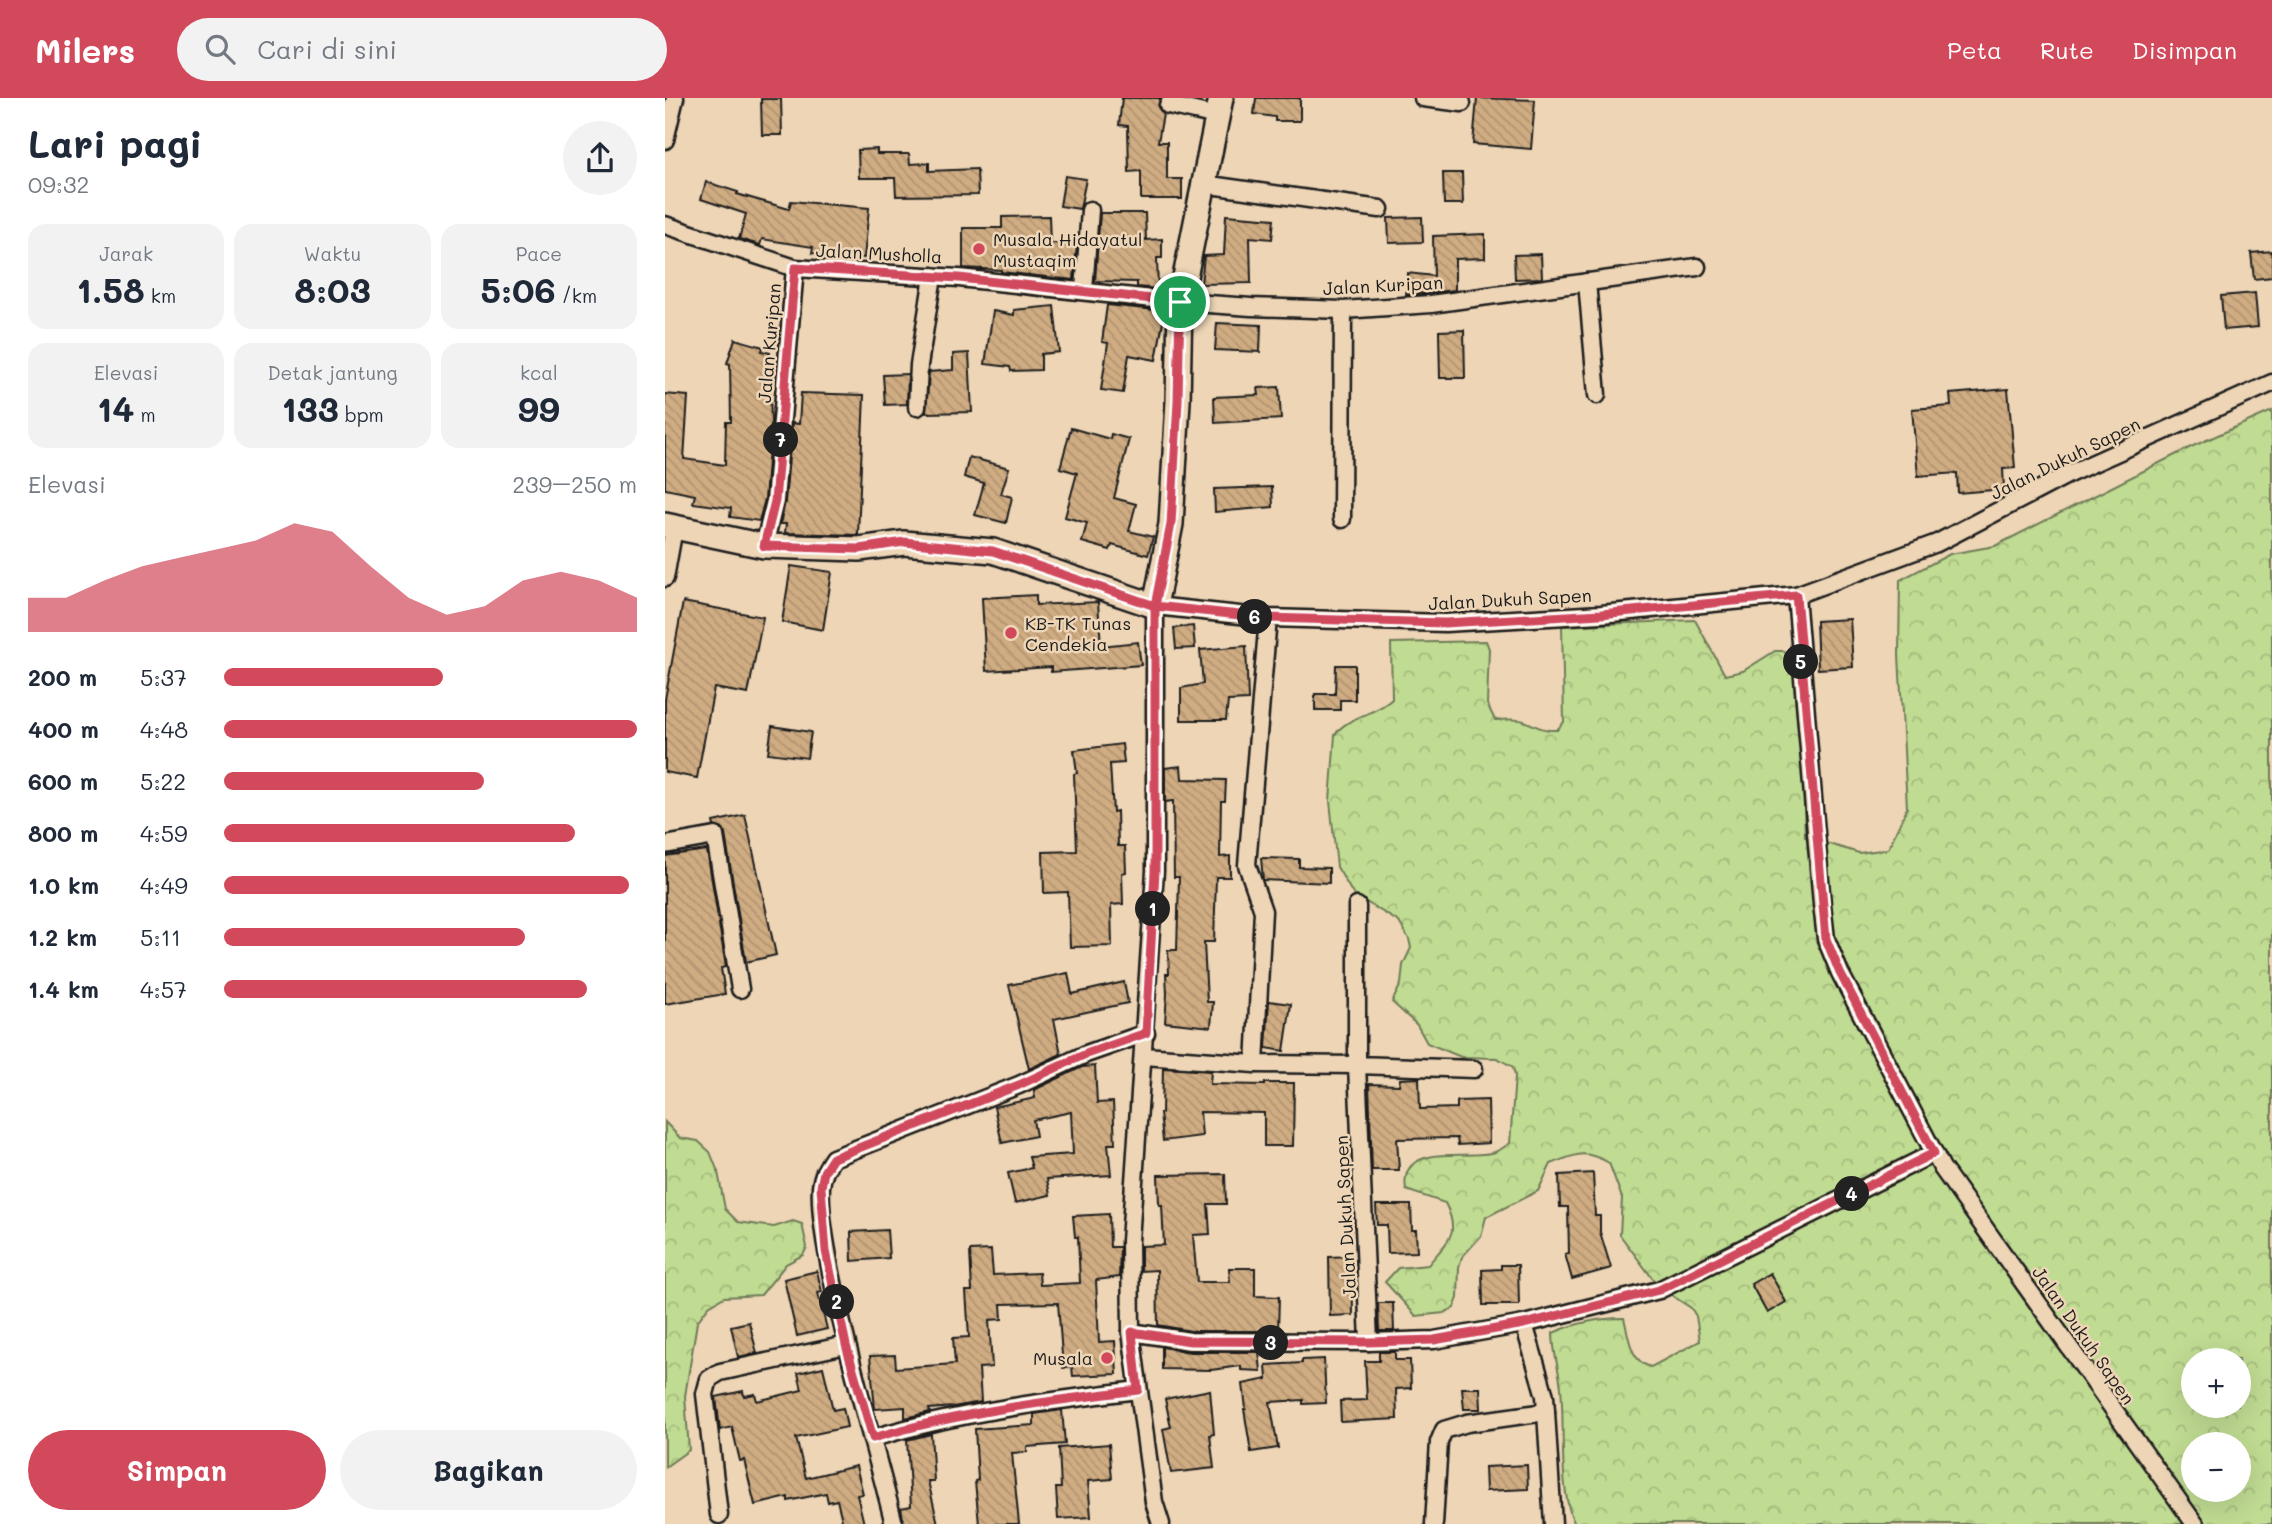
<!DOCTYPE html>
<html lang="id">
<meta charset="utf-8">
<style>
:root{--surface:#fff;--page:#f2f2f3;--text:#1f2937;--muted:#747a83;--accent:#d1495b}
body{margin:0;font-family:Mali,sans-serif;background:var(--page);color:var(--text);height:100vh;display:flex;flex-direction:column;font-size:26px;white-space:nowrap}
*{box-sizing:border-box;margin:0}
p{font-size:23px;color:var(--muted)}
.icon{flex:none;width:38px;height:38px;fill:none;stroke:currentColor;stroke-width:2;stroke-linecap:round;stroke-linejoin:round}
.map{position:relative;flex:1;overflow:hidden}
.side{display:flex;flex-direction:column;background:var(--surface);width:665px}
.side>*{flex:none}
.buttons{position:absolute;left:1516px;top:1250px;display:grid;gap:14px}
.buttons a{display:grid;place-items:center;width:70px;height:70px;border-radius:50%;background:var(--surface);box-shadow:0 7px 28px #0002;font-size:35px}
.pin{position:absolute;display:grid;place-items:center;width:60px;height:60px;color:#fff;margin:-30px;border:4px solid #fff;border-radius:50%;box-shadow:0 2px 7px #0007}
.km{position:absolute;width:35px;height:35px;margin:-18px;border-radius:50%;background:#222;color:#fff;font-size:19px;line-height:35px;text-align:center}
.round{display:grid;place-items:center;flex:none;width:74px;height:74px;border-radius:37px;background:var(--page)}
.headline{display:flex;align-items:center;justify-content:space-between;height:119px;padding:0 28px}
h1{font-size:38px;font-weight:700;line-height:52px}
.metrics{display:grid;grid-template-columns:repeat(3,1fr);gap:10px;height:119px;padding:7px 28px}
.metrics div{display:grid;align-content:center;border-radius:18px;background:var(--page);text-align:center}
.metrics b{font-size:35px;font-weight:700}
.metrics small{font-size:19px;font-weight:400}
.metrics p{font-size:19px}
.chart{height:196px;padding:14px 28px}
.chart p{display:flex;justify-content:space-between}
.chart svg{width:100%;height:126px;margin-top:7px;fill:var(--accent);opacity:.7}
.action{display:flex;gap:14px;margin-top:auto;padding:14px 28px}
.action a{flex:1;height:80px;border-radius:42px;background:var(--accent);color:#fff;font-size:28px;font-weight:700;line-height:80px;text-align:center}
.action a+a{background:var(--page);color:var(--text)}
ul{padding:0 28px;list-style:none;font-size:23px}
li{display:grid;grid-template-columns:112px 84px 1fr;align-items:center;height:52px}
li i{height:18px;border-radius:9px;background:var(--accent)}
header{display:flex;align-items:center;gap:42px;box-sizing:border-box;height:98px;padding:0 35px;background:var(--accent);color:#fff}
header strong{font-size:33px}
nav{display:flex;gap:38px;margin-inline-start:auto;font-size:24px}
.search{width:490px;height:63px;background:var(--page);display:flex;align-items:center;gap:18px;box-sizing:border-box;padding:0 24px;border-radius:38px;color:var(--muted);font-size:26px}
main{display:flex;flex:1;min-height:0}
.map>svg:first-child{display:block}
.forest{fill:url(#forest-crowns);stroke:#6e7c57;stroke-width:2;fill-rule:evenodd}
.building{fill:url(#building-back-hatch);stroke:#1c1c1c;stroke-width:2}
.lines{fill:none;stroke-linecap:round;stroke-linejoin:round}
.street-casing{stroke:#1c1c1c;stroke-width:21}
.secondary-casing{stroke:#1c1c1c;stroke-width:28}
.street{stroke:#edd5b6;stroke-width:16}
.secondary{stroke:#edd5b6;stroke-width:23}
.route-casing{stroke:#fff;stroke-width:14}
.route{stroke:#d1495b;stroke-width:9}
.poi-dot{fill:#d1495b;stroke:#edd5b6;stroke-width:2.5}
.labels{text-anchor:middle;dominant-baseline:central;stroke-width:5;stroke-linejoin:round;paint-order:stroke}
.poi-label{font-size:18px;fill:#1c1c1c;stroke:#edd5b6;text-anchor:start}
.street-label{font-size:18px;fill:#1c1c1c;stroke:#edd5b6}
</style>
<header>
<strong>Milers</strong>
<div class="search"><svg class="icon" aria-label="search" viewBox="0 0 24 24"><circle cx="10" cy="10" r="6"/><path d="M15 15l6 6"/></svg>Cari di sini</div>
<nav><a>Peta</a><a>Rute</a><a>Disimpan</a></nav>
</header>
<main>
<section class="side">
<div class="headline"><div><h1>Lari pagi</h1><p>09:32</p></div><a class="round"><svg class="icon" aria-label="share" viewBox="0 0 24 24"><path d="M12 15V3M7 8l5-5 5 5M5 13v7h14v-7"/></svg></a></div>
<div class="metrics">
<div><p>Jarak</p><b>1.58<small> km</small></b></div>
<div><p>Waktu</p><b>8:03</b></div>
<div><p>Pace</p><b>5:06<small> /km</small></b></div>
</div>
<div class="metrics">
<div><p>Elevasi</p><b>14<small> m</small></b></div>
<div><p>Detak jantung</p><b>133<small> bpm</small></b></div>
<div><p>kcal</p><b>99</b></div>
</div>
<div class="chart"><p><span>Elevasi</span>239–250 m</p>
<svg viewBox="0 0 160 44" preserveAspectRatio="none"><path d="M0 44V32L10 32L20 26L30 21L40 18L50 15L60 12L70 6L80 9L90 21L100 32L110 38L120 35L130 26L140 23L150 26L160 32V44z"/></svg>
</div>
<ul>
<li><b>200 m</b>5:37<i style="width:53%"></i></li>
<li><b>400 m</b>4:48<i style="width:100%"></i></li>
<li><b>600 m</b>5:22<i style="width:63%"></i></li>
<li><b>800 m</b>4:59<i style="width:85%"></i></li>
<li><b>1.0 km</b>4:49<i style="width:98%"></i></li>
<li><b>1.2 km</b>5:11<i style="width:73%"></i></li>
<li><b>1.4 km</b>4:57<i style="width:88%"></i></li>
</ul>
<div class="action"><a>Simpan</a><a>Bagikan</a></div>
</section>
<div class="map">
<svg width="1607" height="1426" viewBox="0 0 1607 1426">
<defs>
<pattern id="forest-crowns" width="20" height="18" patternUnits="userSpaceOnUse" patternTransform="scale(1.75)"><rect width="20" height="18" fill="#c0db92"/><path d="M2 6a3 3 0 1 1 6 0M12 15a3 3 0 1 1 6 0" fill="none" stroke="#a4bb7d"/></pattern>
<pattern id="building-back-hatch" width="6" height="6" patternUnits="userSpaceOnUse" patternTransform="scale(1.75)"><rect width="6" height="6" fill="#cfac82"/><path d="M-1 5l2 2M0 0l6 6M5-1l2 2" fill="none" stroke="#b19370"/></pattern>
</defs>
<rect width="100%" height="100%" fill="#edd5b6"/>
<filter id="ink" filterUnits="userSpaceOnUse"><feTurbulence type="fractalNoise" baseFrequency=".0143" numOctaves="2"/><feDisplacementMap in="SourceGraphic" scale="14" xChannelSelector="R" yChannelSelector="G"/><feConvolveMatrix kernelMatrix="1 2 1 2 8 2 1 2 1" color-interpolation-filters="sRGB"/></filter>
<g filter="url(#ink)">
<g class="forest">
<path d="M1607 313V1426H910C893 1395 900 1326 896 1290 894 1271 888 1254 888 1235 911 1225 934 1220 959 1220 964 1239 965 1264 986 1269L1035 1243 1031 1218 1026 1210 994 1189 955 1137 957 1100 944 1065C919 1051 912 1056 886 1066L873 1093 821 1119 816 1138 797 1159 794 1169 793 1200 789 1210 779 1215 751 1218 720 1184 733 1170 763 1167C783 1142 796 1137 780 1105L741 1092C733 1042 804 1063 830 1054 835 1052 841 1048 845 1045L850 978 848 969 832 960 796 959 762 945 752 927 727 904 736 886 738 867 746 850 744 841 734 824 688 796 672 769 665 703 670 637C682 618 711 617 727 601L726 545 821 543 824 551 822 606 830 622C839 622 851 620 859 623 872 628 878 633 892 632L899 624 897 528 1030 522 1060 577 1078 573 1110 553H1119L1129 569 1138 678 1140 739 1194 755 1223 751 1242 710 1234 557 1235 482 1285 456 1330 448 1526 349ZM1528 1262H1573V1307H1528ZM1528 1346H1573V1391H1528Z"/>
<polygon points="0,1024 15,1040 33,1043 45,1054 53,1074 60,1111 73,1124 109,1129 128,1123 137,1126 142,1149 138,1157 121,1166 96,1197 59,1199 44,1208 32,1224 20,1298 24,1352 0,1369"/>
</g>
<g class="building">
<polygon points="457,0 495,0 493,9 498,16 493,44 502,44 502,81 517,81 517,101 476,101 476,73 464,74 463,28 454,27"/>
<polygon points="591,0 635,0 635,23 610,23 610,19 589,16"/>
<polygon points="812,0 870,2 866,51 808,46"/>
<polygon points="96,1 116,1 117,37 97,37"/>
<polygon points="212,51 212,56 244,56 245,66 264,65 264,73 312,71 313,97 231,98 230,80 194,80 193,52"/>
<polygon points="778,75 797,75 798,106 779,106"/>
<polygon points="400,78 421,81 415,111 395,108"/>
<polygon points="41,84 73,94 72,96 124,111 126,103 204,110 199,160 147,155 148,149 97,141 95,147 74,141 81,116 36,101"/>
<polygon points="435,115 480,115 481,142 497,141 497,160 492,160 493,191 472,189 472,184 430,183"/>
<polygon points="561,117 609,121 607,141 585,139 586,185 536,186 539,158 559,157"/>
<polygon points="384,118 385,145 412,146 409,182 336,174 336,172 298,170 298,130 337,130 337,119"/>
<polygon points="757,119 758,144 724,145 723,120"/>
<polygon points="820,136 820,160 790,161 790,192 741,197 743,175 769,178 768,138"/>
<polygon points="1607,153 1607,179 1589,181 1586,155"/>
<polygon points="876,156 877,180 850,181 849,157"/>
<polygon points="1590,195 1593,229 1559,232 1556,198"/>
<polygon points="442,207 500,213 491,262 464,257 458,295 436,292 443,245 437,244"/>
<polygon points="389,208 394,254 376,256 376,272 346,273 345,269 320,266 328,213 349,217 349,212"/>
<polygon points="552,225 596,227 595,254 550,252"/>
<polygon points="799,232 800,280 775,280 774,233"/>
<polygon points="70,241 98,249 97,253 105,255 100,269 100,294 105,294 106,325 100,401 94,423 65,419 66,410 28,405 30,397 0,391 0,296 23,298 19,361 60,367 61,324 66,324 65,266 62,265"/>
<polygon points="304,255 307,314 261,315 264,274 288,272 288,256"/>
<polygon points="243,276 242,306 220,307 218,277"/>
<polygon points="614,289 616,321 550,325 549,299 594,297 593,290"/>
<polygon points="1343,291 1350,370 1338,371 1339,391 1293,395 1292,375 1253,378 1247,311 1286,308 1285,296"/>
<polygon points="136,295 199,297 193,437 120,435 121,426 115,426 120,404 127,325 134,326"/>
<polygon points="406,330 445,341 446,336 464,341 449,400 471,406 464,433 488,439 483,457 447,447 445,452 417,444 422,425 400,419 412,375 395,370"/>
<polygon points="304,359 344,370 336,396 347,399 341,425 310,417 319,385 299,379"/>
<polygon points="607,389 608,409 550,414 549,391"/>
<polygon points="126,468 167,474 158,532 117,524"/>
<polygon points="371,497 371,507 433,504 436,548 473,544 476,567 386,574 386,569 321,573 317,500"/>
<polygon points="18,504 98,519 83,596 49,590 32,680 0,674 0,601"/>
<polygon points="1185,521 1188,569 1153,571 1151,523"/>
<polygon points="528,528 530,550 511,551 509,530"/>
<polygon points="581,548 583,602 563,603 561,622 516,622 516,590 538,586 535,552"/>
<polygon points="671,567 690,567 690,602 675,602 675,612 650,612 650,596 670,596"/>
<polygon points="107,628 146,634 142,660 103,655"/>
<polygon points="457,646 459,665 445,666 448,714 452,713 453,748 460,748 461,774 457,775 458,806 446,807 447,848 405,849 403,794 379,795 378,754 412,753 409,676 412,675 409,652"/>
<polygon points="516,668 517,681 561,682 560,703 556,703 555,759 565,758 565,779 551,779 549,844 539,844 542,904 548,904 546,929 500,924 502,896 501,876 504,876 503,852 512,852 514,779 509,779 508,703 500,704 500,670"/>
<polygon points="80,717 111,857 81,864 60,736 58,731 49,728 48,724"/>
<polygon points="42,752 61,869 56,870 60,896 0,906 0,758"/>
<polygon points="596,760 634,761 634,769 664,770 664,785 598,782"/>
<polygon points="403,875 407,896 459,884 463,905 389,921 396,956 364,971 344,887"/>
<polygon points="604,903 626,906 619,953 601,950"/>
<polygon points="430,968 432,1005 448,1004 450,1046 443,1046 446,1077 382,1081 385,1097 350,1105 343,1075 367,1070 364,1059 408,1056 406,1014 368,1022 371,1038 337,1045 329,1009 370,1000 369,992 417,969"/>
<polygon points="498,970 546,973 545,986 600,987 600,985 629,985 628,1048 599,1048 599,1015 535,1014 537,1038 498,1043 495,1015 497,1015"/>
<polygon points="754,980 755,1011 792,1010 792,1003 823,1002 824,1045 793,1047 792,1040 732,1041 734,1072 707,1072 704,986 734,987 735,981"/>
<polygon points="928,1075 930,1118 935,1118 935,1134 946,1170 907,1181 900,1156 904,1155 903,1109 895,1109 894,1077"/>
<polygon points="560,1076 561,1106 543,1106 545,1136 528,1137 532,1184 565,1184 564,1170 590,1170 590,1198 614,1199 613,1233 526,1233 493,1227 492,1172 476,1173 476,1148 499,1147 497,1107 494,1107 493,1077"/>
<polygon points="711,1107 746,1107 747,1132 751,1132 752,1154 723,1155 722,1127 712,1127"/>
<polygon points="444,1116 445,1149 455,1149 454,1179 431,1182 432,1202 434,1244 450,1243 452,1276 408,1278 407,1269 398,1270 393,1205 336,1206 337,1221 324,1222 327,1269 314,1270 316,1304 288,1309 264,1311 265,1314 240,1320 240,1309 210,1311 205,1258 230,1257 231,1270 290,1266 288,1240 304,1239 301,1193 307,1193 305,1153 326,1152 328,1177 374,1175 375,1187 415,1185 413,1139 410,1139 408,1118"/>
<polygon points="222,1132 224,1160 187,1163 186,1134"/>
<polygon points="687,1158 688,1217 665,1218 664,1159"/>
<polygon points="836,1167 853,1167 854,1207 818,1207 817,1172 836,1171"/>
<polygon points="152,1173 157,1194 153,1195 162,1231 132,1238 119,1181"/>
<polygon points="1105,1175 1121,1204 1102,1215 1086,1186"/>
<polygon points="713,1205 728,1205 729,1233 714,1233"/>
<polygon points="84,1224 92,1255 73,1259 66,1228"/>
<polygon points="497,1249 525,1254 594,1254 596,1273 576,1272 576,1268 546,1272 497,1271"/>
<polygon points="714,1254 730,1254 730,1262 745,1262 746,1290 731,1291 732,1321 676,1324 675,1303 702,1302 700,1263 714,1263"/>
<polygon points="659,1261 661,1305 638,1306 638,1302 605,1304 613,1350 586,1354 579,1311 581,1311 578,1286 602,1281 601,1267 637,1265 637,1262"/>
<polygon points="158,1269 168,1312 178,1310 182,1329 131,1340 141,1380 191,1368 198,1396 192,1397 199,1426 178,1426 172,1402 163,1404 161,1395 123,1403 123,1399 90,1407 79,1362 75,1363 67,1329 55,1332 51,1299 78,1293 79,1298 90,1296 92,1303 137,1292 133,1275"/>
<polygon points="797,1290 815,1290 816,1311 799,1311"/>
<polygon points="545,1292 549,1336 545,1337 549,1370 506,1375 498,1331 506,1329 500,1301"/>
<polygon points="397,1312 400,1346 362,1349 362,1354 347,1355 354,1426 314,1426 310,1383 313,1382 310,1331 369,1327 369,1316"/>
<polygon points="266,1336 269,1383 263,1383 273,1426 239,1426 236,1410 246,1408 242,1342"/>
<polygon points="444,1346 447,1381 423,1383 426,1419 393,1421 391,1390 396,1390 394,1350"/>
<polygon points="862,1367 863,1391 821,1393 820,1369"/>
</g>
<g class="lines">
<defs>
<g id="street">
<polyline points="758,0 797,5"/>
<polyline points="503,7 552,18"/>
<polyline points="0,42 10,0"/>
<polyline points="538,86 715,111"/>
<polyline points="0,127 130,170 294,180 515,204 586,209 678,212 766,206 1032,169"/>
<polyline points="922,184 932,297"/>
<polyline points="419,192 425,112"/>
<polyline points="252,309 254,267 268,178"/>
<polyline points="677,421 678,212"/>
<polyline points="99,448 110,403 130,170"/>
<polyline points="0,480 9,430"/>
<polyline points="1131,497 1157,806 1161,841 1175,875 1277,1070 1530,1426"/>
<polyline points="0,747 50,738 75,891"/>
<polyline points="692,808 692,967 809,971"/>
<polyline points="479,958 590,966 692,967 704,1244"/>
<polyline points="590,966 598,813 582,767 603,520"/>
<polyline points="859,1226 880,1298 888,1426"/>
<polyline points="466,1234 525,1243 704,1244 769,1242 859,1226 994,1192 1269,1055"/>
<path d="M208 1340C295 1314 384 1303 473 1292"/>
<polyline points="54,1417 40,1296 44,1281 55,1274 181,1247"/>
<path d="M229 1426C210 1347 185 1269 169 1189 163 1161 154 1117 156 1089 157 1077 162 1069 168 1060L354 987 421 956 481 935"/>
<polyline points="496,1426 489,1404 466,1234 465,1143 490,773 490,508 603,520 780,525 936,516 1131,497 1272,445 1406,375 1607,285"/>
<polyline points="769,1426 774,1344 779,1332 802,1325 881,1314"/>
</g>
<polyline id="secondary" points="0,427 99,448 194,451 239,445 328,453 490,508 506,426 513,303 515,204 556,0"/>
</defs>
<use href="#street" class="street-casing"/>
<use href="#secondary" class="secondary-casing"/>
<use href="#street" class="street"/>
<use href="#secondary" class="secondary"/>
</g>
</g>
<g class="lines" filter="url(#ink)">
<defs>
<path id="route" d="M515 204 513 303 506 426 490 508V773L481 935 421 956 354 987 168 1060 159 1074 156 1089 161 1153 181 1247 208 1340C295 1314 384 1303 473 1292L467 1234 525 1243 704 1244 769 1242 859 1226 994 1192 1269 1055 1175 875 1161 841 1131 497 936 516 780 525 603 520 490 508 328 453 239 444 194 451 99 448 110 403 130 170 294 180 515 204"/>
</defs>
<use href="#route" class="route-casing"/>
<use href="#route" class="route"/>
</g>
<g class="poi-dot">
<circle cx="314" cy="151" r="7"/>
<circle cx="346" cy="535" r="7"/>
<circle cx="442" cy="1260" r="7"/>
</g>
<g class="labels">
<g class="poi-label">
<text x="328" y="141">Musala Hidayatul<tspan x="328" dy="21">Mustaqim</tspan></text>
<text x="360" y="525">KB-TK Tunas<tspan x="360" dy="21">Cendekia</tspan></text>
<text x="428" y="1260" text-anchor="end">Musala</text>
</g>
<g class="street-label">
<text transform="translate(214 155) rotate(3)">Jalan Musholla</text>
<text transform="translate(718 187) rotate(-3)">Jalan Kuripan</text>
<text transform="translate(104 245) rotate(-85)">Jalan Kuripan</text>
<text transform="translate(1400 360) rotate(-26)">Jalan Dukuh Sapen</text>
<text transform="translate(845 501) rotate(-3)">Jalan Dukuh Sapen</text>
<text transform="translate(680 1119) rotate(-93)">Jalan Dukuh Sapen</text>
<text transform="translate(1419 1237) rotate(55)">Jalan Dukuh Sapen</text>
</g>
</g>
</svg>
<div class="buttons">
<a>+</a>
<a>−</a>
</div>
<div class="pin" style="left:515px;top:204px;background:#1e9e55"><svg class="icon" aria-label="arrive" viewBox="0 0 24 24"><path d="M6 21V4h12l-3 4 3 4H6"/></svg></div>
<b class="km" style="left:488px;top:811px">1</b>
<b class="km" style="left:172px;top:1204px">2</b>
<b class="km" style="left:606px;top:1245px">3</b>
<b class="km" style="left:1187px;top:1096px">4</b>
<b class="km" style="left:1136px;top:564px">5</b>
<b class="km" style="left:590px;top:519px">6</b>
<b class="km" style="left:116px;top:342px">7</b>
</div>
</main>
